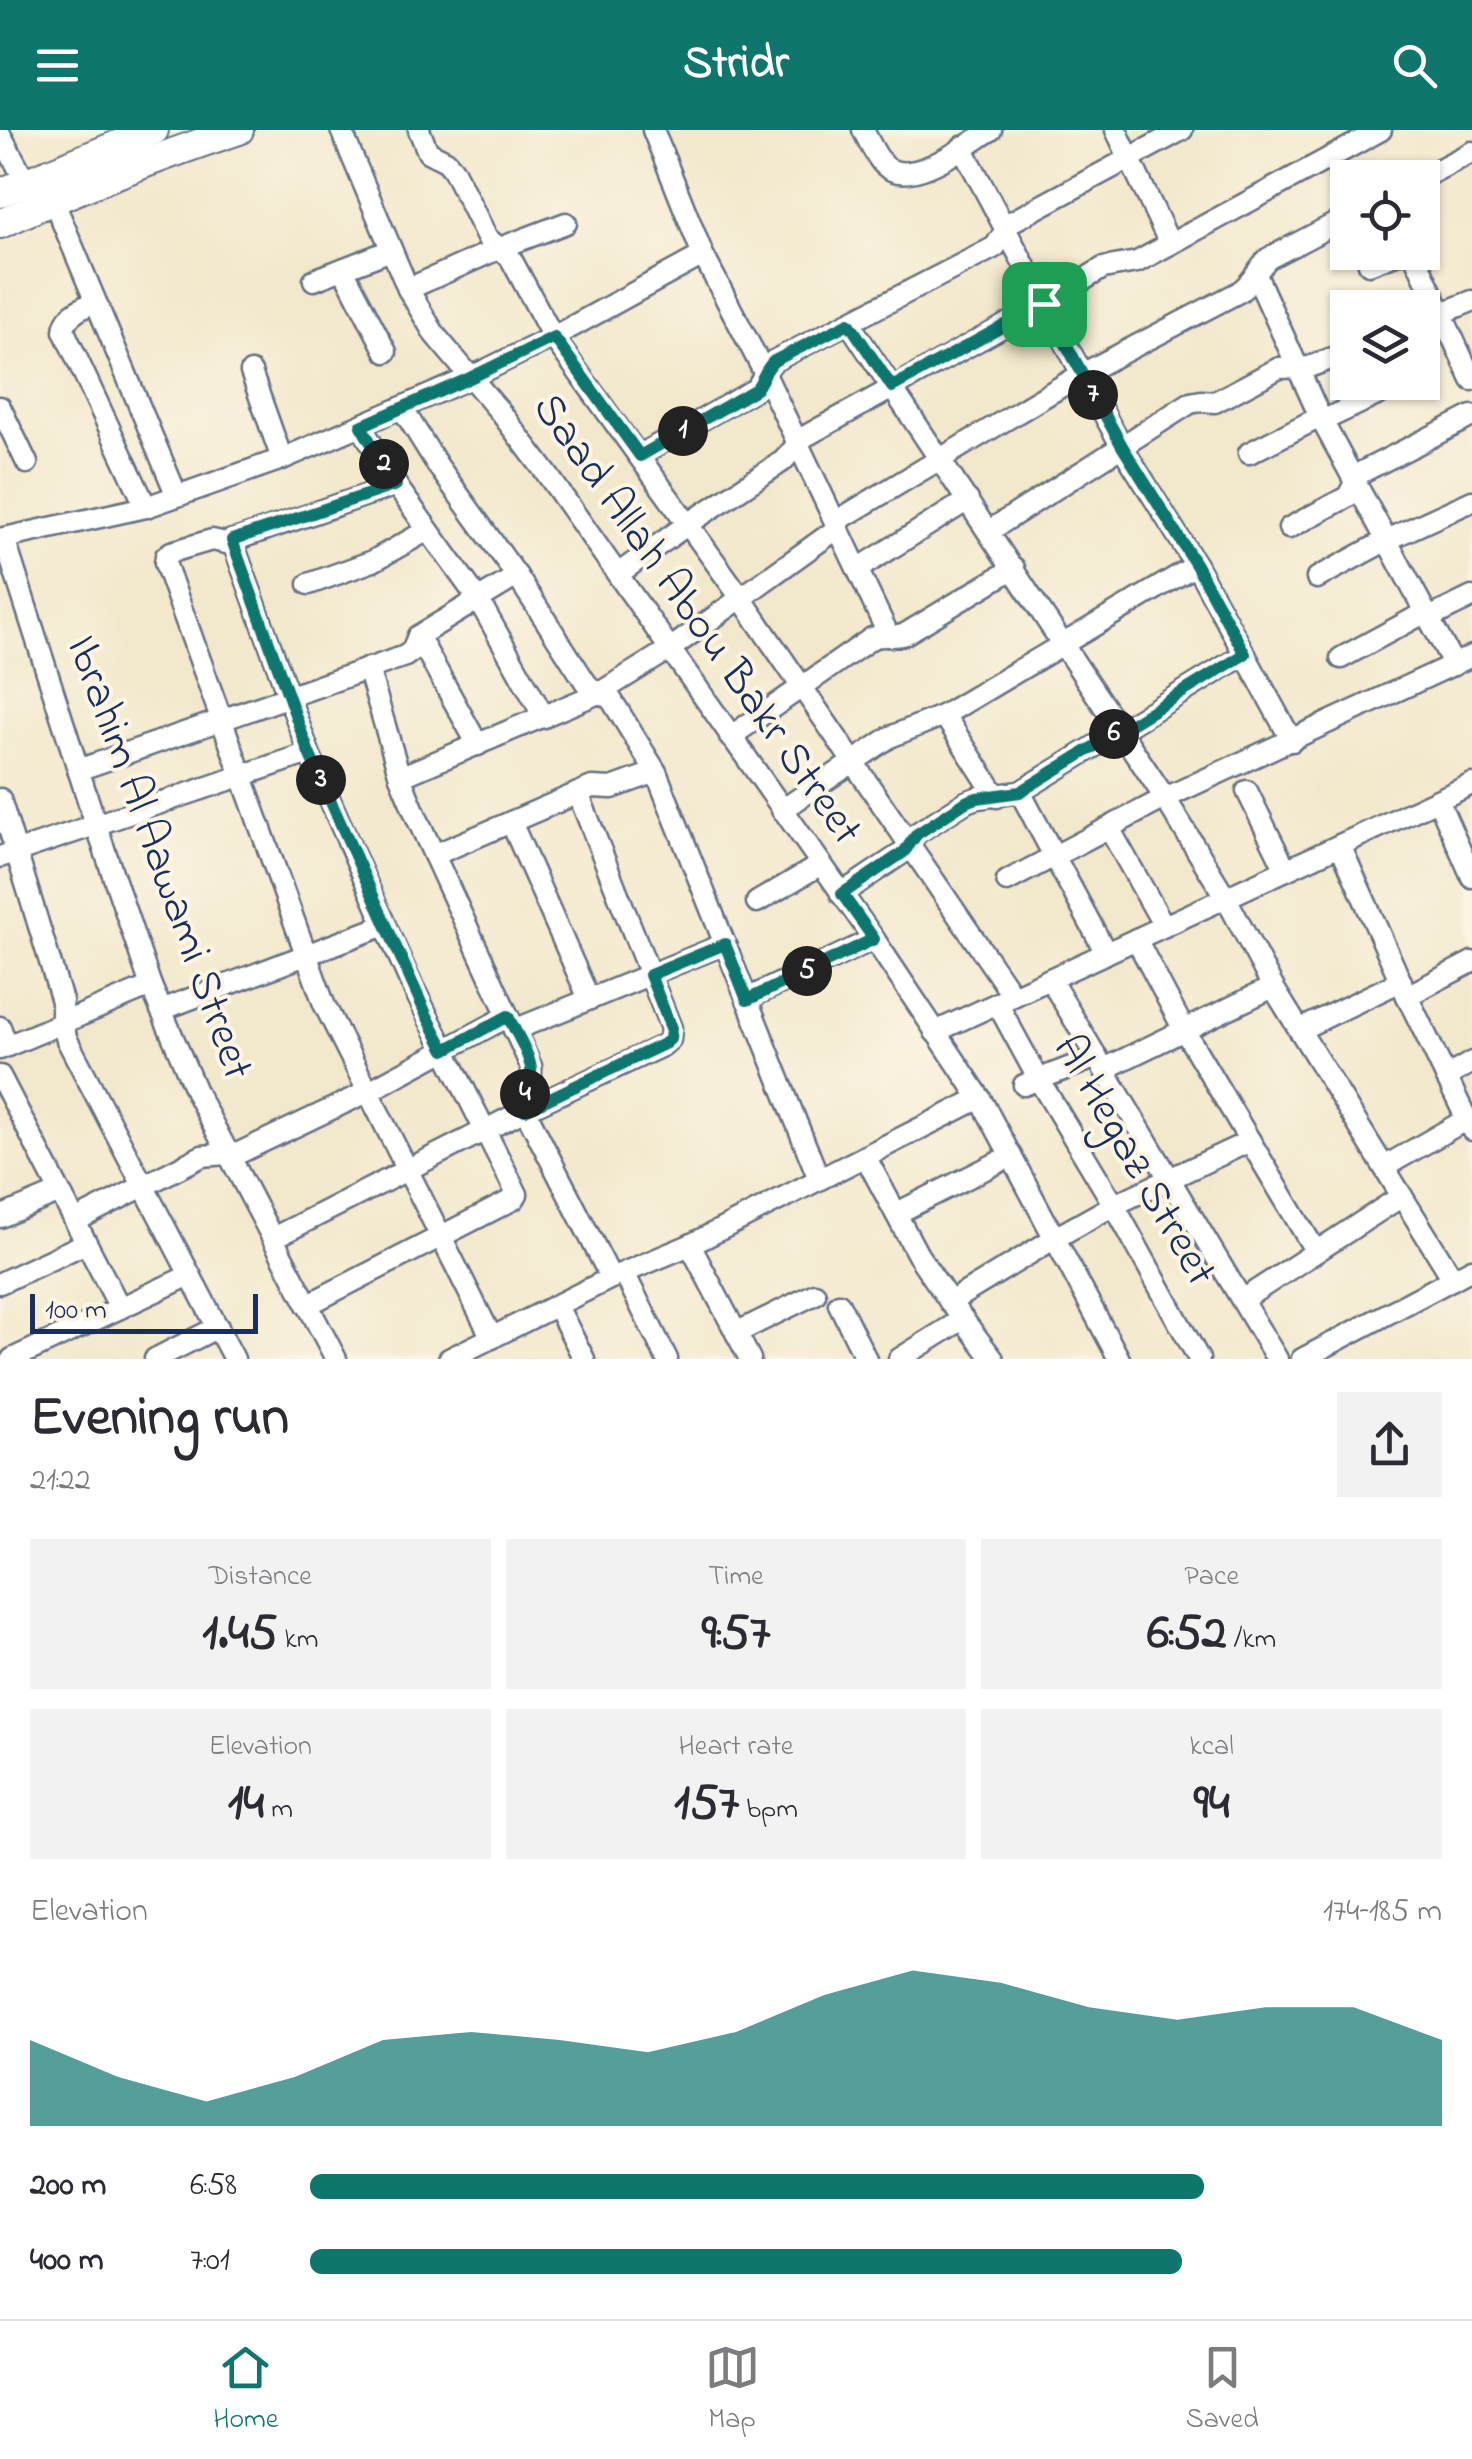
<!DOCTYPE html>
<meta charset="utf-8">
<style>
:root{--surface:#fff;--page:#f2f2f3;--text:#2b2b33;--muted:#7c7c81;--line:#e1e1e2;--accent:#0f766e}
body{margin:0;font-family:"Indie Flower",sans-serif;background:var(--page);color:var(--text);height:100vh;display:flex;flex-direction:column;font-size:38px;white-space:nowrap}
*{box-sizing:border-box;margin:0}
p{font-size:32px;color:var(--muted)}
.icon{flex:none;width:55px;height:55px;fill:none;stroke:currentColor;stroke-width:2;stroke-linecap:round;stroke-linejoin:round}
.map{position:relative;height:1229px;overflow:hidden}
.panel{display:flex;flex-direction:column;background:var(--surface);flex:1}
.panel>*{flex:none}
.controls{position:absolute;left:1330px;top:30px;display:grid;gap:20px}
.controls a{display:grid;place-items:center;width:110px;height:110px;border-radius:0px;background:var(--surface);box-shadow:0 2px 8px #0004;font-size:50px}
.scale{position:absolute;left:30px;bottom:25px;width:228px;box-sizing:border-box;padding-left:10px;border:5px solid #1b2f5e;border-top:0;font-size:28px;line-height:35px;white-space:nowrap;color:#1b2f5e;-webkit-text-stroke:8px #fcf5e5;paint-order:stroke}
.pin{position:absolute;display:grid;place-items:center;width:85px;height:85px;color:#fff;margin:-42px;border-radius:20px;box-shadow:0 5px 15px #0006}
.km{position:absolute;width:50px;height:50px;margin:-25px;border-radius:50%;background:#222;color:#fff;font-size:28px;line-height:50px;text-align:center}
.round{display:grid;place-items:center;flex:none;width:105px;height:105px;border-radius:0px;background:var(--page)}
.head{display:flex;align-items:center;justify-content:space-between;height:170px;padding:0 30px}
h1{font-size:55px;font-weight:700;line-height:75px}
.figures{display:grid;grid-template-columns:repeat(3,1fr);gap:15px;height:170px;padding:10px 30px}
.figures div{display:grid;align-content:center;border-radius:0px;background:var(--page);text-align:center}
.figures b{font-size:50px;font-weight:700}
.figures small{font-size:28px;font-weight:400}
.figures p{font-size:28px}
.chart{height:280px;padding:20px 30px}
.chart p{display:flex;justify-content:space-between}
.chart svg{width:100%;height:180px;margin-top:10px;fill:var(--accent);opacity:.7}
ul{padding:0 30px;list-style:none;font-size:32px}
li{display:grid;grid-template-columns:160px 120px 1fr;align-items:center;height:75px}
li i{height:25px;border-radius:12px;background:var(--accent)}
header{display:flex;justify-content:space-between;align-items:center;height:130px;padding:0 30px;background:var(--accent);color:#fff;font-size:45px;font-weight:700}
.dock{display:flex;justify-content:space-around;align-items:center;height:140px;border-top:2px solid var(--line);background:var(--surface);font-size:28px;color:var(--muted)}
.dock a{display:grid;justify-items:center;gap:5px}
.dock .current{color:var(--accent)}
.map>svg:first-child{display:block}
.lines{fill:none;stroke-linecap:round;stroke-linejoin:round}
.minor-casing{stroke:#667084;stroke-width:25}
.major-casing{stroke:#667084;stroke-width:32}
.minor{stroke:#fff;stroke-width:20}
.major{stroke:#fff;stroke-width:28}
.route-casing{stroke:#fff;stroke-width:20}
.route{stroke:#0f766e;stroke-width:12}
.labels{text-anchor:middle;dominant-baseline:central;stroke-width:8;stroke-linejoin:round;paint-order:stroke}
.street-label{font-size:45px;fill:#1b2f5e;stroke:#fcf5e5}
</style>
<header><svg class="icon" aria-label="menu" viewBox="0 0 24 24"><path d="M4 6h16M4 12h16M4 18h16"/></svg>Stridr<svg class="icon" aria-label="search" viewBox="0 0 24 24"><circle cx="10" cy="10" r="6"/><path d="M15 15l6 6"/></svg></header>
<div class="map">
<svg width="1472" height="1229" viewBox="0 0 1472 1229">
<rect width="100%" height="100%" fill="#fcf5e5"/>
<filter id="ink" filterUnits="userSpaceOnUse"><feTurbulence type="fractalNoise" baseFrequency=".01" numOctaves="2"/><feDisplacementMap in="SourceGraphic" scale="20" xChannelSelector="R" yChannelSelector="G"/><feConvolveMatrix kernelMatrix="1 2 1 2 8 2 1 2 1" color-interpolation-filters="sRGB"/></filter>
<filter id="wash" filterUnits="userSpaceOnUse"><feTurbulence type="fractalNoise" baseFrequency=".0048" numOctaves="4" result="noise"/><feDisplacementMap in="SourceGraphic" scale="40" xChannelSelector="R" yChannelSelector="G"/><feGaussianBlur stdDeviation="2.25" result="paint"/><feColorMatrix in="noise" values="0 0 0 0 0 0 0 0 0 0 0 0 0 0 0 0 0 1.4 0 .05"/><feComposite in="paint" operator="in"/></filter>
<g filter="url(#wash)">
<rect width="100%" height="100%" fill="#f2e8cc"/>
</g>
<g filter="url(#ink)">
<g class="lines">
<defs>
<g id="minor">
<polyline points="341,0 408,159 435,205 501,283 547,344 874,809 980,968 1119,1229"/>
<polyline points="419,0 428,22 446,31 453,39 487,108 510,127 553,207 741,468 1013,866"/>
<polyline points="653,0 703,125 765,244 889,506"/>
<path d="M863 0C869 11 875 26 884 35 910 60 966 15 991 0"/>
<polyline points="1116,0 1170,114"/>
<polyline points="0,4 26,52"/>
<polyline points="962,17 1082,244 1122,317 1196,435 1292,611"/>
<polyline points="1422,48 1472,22"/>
<polyline points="49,60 177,366"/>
<polyline points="1413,122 1472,250"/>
<polyline points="1369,134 1401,122"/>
<polyline points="343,139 386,222"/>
<polyline points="1257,147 1320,287 1454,535"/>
<polyline points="314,150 391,120"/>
<polyline points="408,159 500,118 566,93"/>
<path d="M95 171C82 179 65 184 64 201L146 377"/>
<polyline points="1422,191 1472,171"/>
<polyline points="849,193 1165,668 1226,768 1273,857 1453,1149"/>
<polyline points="251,242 282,329"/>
<polyline points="0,277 27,333"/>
<polyline points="402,278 438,336 517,446 586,553 592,559 611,569 656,642 819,1049"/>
<polyline points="1322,291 1398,255"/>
<polyline points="361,296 396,355 478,469 544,587"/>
<polyline points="1249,323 1320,287"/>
<path d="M640 325 756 259C763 250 765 239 774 231L995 117 1011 92 1182 0"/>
<polyline points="396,355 226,413 212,410 171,422 166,426 165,433 324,874 492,1208"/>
<path d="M835 392 1082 244 1239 162C1256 150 1256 139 1269 128L1348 87"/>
<path d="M1289 398 1347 367C1354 358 1354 349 1362 342L1472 286"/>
<polyline points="989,401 1190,273 1201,271 1215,272 1279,238 1309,237 1348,222"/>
<polyline points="4,408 96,695 151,856 197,964 336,1229"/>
<polyline points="0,409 146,377 282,329 470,248 553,207 703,125"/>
<polyline points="232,410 309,623 409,849 517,1064 514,1069 307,1175"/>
<polyline points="858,439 968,370"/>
<polyline points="618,444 688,394 783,331 804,307 1044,174 1103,138 1137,132 1381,0"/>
<polyline points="1317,448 1387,410 1472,371"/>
<polyline points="309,454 373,431 428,400"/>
<polyline points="1429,488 1472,467"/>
<polyline points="418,506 478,615"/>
<polyline points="1341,528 1426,482"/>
<path d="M368 538 400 647 417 688 531 936C533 952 523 964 525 980L611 1148"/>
<polyline points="944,585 997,667"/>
<path d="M730 607 872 508C883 503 894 509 905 504L1014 438"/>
<polyline points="78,640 405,526 412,521 418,506 517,446"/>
<polyline points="400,647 601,562 670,519 838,398"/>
<polyline points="1247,661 1286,740"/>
<polyline points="1020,662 1106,823"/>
<polyline points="0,669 62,871 62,893 67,910 234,1229"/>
<polyline points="1438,670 1472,747"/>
<polyline points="782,680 890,607 944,585 1196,435"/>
<polyline points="511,692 589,869"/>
<polyline points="1109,698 1164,796"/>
<polyline points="1340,715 1407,866 1472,1000"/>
<polyline points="434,725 592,657 612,658 656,642"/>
<polyline points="0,727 309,623"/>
<polyline points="1007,751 1165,668 1472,526"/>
<polyline points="841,764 904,722 917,703 966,672 977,668 1020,662 1245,524"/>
<polyline points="757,772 820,735"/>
<polyline points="1136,809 1184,900 1316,1122"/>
<polyline points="1050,849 1277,1229"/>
<polyline points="1407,866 1472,832"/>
<polyline points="747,869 874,809"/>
<polyline points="997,873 1039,950 1114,1075 1199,1229"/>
<polyline points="161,880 385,795"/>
<polyline points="0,897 7,916"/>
<polyline points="514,900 725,814"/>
<polyline points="1299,900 1401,851"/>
<polyline points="935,902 1472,654"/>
<polyline points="0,919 151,856"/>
<polyline points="1104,939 1273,857"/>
<polyline points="0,946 120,1178"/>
<polyline points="1446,947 1472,932"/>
<polyline points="1024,955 1097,927"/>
<polyline points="865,1026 918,1125 950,1172 993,1229"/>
<polyline points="1384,1037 1467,989"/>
<polyline points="897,1083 1011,1026"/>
<polyline points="0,1087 60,1062"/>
<polyline points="75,1091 202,1026 239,1023 367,962 508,886"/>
<polyline points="273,1108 525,980 662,916 670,909 671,898 578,663"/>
<polyline points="690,1115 750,1229"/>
<polyline points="624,1143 667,1229"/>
<polyline points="0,1153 86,1113"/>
<polyline points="1242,1170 1402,1066"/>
<polyline points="950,1172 1055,1108 1114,1075 1250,1011"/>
<polyline points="839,1174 866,1229"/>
<polyline points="557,1176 584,1229"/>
<polyline points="736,1203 815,1164"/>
<polyline points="12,1229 190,1145"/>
<polyline points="155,1229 218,1197"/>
<polyline points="449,1229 611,1148 690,1115 980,968"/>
<polyline points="899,1229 963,1189"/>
<polyline points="1302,1229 1472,1139"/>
</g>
<g id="major">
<polyline points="0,63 154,0"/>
<path d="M0 94C78 58 157 27 239 0"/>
</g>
</defs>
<use href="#minor" class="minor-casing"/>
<use href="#major" class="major-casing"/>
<use href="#minor" class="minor"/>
<use href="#major" class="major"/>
</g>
</g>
<g class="lines" filter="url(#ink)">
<defs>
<path id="route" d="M1044 174 1122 316 1196 435 1245 524 1020 662 977 668 966 672 917 704 904 722 842 764 874 809 747 870 725 814 650 845 671 898 670 909 666 913 525 980C524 965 533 954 531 939 529 922 515 902 508 886L445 920 426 884 309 623 232 410 396 355 361 296 470 248 554 207 640 326 756 259C763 250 765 239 774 231L849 193 892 257Z"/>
</defs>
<use href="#route" class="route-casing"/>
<use href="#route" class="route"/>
</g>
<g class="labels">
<g class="street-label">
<text transform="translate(696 490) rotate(55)">Saad Allah Abou Bakr Street</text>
<text transform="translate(158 728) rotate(70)">Ibrahim Al Aawami Street</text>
<text transform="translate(1133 1031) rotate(60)">Al Hegaz Street</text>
</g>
</g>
</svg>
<div class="controls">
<a><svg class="icon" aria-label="locate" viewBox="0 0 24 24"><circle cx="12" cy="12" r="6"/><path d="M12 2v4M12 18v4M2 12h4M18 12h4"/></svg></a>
<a><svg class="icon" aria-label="layers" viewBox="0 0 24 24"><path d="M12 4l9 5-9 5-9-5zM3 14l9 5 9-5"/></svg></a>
</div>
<div class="scale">100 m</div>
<div class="pin" style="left:1044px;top:174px;background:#1e9e55"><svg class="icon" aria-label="arrive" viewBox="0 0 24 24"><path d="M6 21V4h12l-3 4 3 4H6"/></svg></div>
<b class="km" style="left:683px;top:301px">1</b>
<b class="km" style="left:384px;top:334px">2</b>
<b class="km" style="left:321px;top:650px">3</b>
<b class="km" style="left:525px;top:964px">4</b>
<b class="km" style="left:807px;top:841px">5</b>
<b class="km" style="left:1114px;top:604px">6</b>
<b class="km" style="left:1093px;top:265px">7</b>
</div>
<section class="panel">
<div class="head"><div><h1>Evening run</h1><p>21:22</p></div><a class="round"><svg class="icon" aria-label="share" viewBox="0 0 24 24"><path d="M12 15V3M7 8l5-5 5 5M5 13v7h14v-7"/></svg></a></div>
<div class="figures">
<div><p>Distance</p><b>1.45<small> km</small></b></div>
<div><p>Time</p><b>9:57</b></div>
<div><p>Pace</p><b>6:52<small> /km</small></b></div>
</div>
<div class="figures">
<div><p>Elevation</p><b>14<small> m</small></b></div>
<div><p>Heart rate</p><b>157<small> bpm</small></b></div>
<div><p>kcal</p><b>94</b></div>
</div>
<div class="chart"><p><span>Elevation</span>174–185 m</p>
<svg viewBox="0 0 160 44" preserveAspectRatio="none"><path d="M0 44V23L10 32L20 38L30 32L40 23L50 21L60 23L70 26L80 21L90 12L100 6L110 9L120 15L130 18L140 15L150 15L160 23V44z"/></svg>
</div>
<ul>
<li><b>200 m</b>6:58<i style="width:79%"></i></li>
<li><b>400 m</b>7:01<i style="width:77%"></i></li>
</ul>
</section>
<nav class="dock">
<a class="current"><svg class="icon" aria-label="home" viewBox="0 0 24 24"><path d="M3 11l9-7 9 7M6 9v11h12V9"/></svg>Home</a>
<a><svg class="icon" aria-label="map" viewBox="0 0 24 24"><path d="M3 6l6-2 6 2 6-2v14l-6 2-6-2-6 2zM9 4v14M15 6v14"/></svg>Map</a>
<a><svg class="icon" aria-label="saved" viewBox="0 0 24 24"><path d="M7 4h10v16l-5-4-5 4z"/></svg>Saved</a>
</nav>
